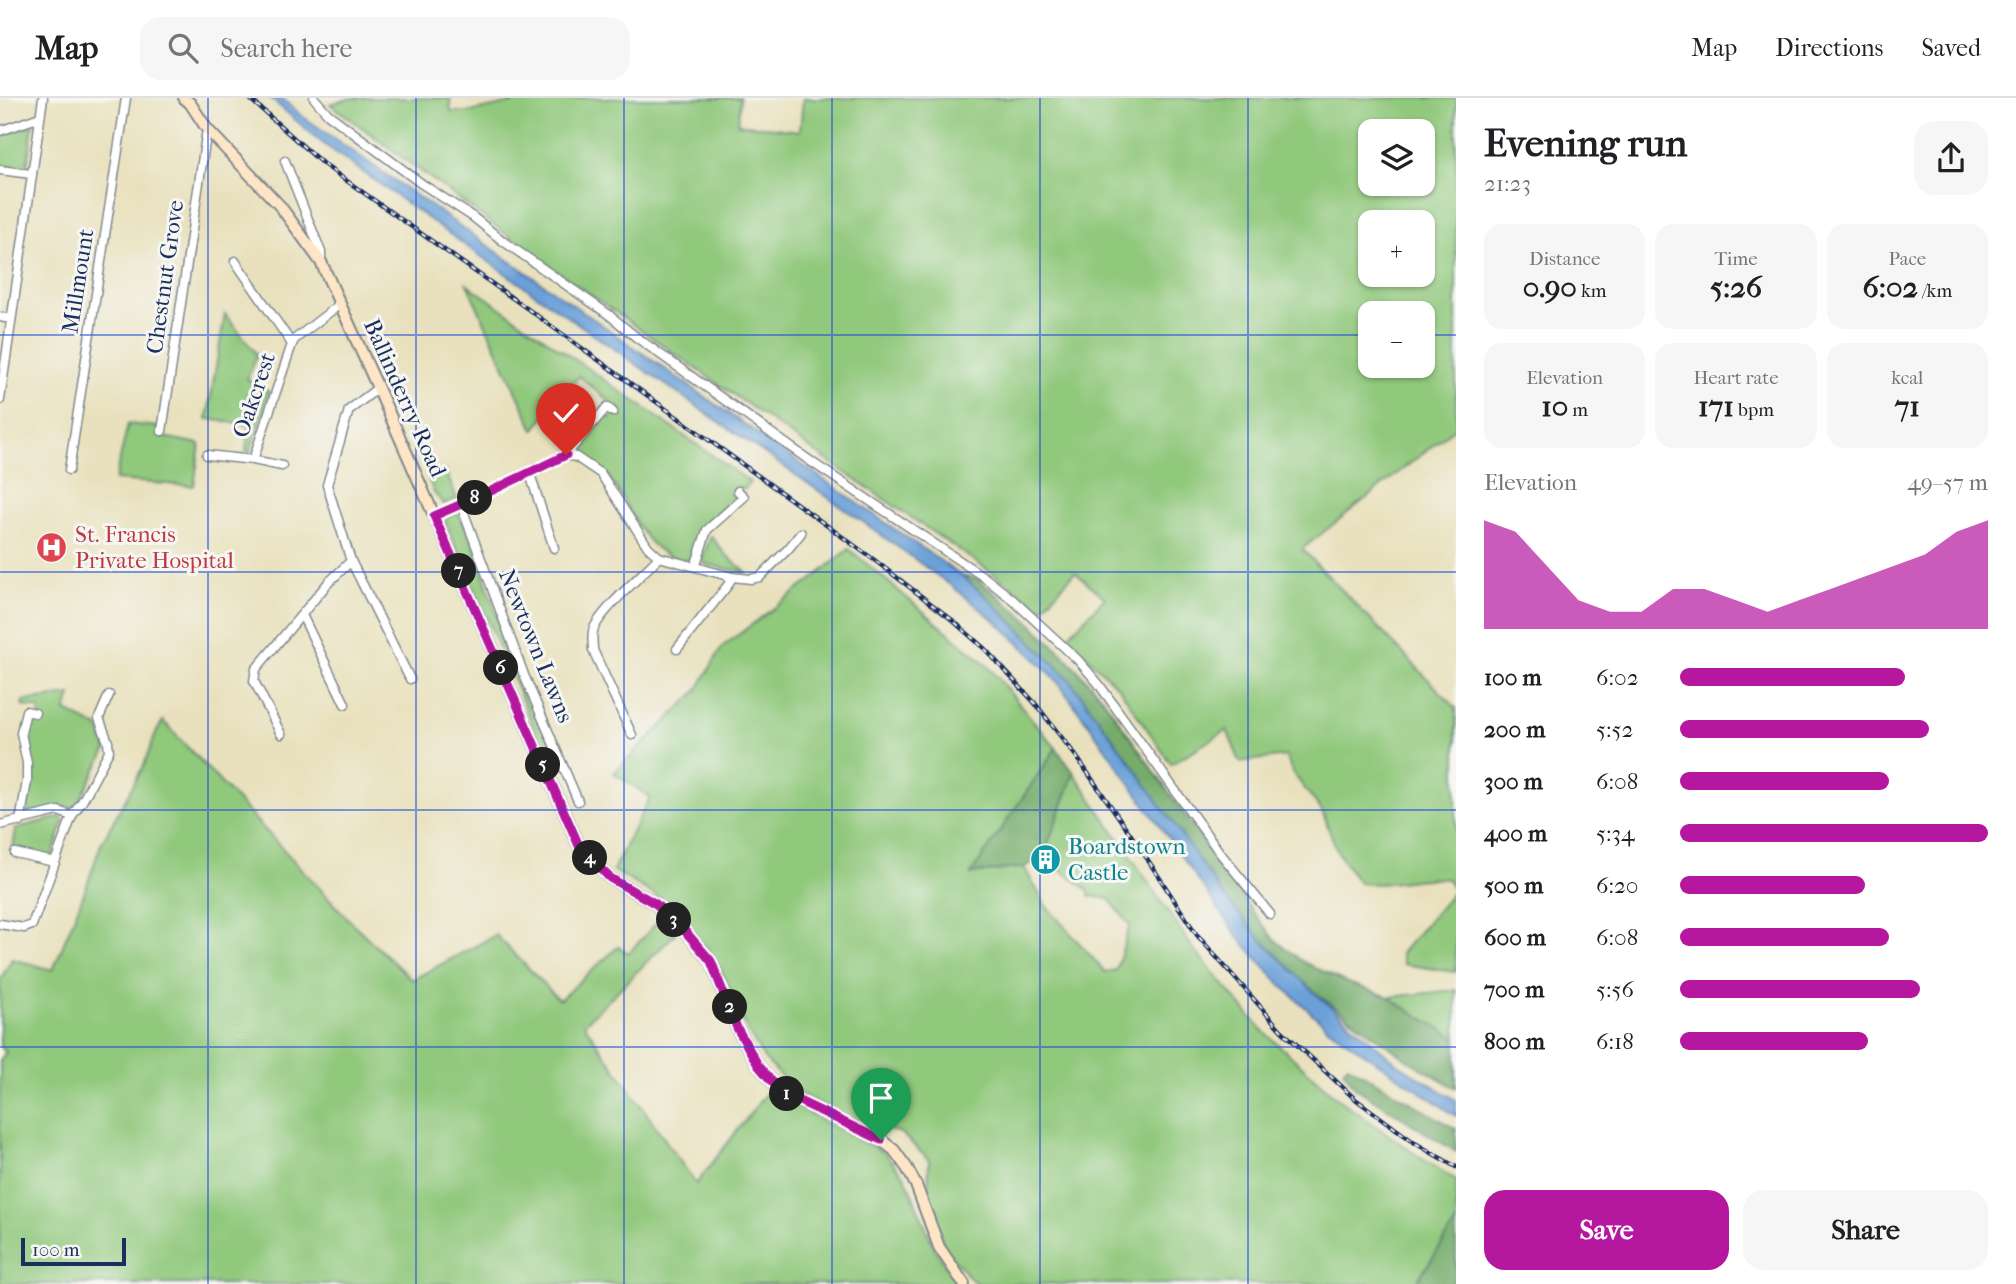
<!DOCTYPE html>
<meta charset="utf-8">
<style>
:root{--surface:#fff;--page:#f6f6f6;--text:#202124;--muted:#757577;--line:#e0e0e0;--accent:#b5179e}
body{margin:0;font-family:"IM FELL French Canon",serif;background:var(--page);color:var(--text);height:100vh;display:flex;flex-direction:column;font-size:26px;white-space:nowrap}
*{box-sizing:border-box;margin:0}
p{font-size:23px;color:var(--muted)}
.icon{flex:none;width:38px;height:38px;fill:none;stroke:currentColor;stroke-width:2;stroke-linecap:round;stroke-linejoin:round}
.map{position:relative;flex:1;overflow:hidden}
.side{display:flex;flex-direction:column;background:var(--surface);width:560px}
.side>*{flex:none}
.tools{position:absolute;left:1358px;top:21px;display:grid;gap:14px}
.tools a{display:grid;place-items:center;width:77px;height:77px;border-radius:14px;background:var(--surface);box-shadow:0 2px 5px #0004;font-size:35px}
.scale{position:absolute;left:21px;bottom:18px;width:105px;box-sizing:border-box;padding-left:7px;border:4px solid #1b2f5e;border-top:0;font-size:19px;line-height:24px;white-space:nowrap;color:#1b2f5e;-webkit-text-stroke:5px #f6f6f2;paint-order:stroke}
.pin{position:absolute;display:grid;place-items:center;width:60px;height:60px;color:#fff;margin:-72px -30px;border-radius:50% 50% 50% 0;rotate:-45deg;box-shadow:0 0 7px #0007}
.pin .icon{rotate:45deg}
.km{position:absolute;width:35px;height:35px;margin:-18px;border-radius:50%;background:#222;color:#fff;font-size:19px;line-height:35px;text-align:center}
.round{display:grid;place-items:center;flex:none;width:74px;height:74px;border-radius:21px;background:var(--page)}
.head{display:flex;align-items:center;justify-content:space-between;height:119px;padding:0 28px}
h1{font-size:38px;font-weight:700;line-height:52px}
.stats{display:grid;grid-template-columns:repeat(3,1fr);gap:10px;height:119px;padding:7px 28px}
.stats div{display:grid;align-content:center;border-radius:18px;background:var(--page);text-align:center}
.stats b{font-size:30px;font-weight:700}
.stats small{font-size:19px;font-weight:400}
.stats p{font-size:19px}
.chart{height:196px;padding:14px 28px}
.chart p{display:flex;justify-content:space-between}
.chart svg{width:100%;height:126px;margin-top:7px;fill:var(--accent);opacity:.7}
.primary-button{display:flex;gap:14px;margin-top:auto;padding:14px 28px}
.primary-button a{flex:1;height:80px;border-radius:21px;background:var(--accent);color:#fff;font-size:28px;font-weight:700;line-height:80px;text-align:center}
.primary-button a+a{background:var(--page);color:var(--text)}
ul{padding:0 28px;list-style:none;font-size:23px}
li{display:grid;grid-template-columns:112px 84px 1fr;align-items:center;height:52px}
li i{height:18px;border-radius:9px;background:var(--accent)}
header{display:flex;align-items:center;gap:42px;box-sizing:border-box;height:98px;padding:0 35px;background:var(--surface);border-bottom:2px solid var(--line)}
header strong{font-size:33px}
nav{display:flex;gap:38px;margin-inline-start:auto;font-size:24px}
.search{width:490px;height:63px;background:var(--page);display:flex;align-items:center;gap:18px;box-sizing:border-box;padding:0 24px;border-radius:21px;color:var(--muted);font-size:26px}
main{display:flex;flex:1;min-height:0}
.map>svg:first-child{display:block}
.green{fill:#90c87b;stroke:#567c6c;stroke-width:2;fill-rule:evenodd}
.forest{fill:#74ac6b;stroke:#486e64;stroke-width:2}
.water{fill:#6ba0d8;stroke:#43689b;stroke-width:2}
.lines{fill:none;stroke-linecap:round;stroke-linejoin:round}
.street-casing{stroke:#82888e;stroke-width:11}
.secondary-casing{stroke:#82888e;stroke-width:14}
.street{stroke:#fff;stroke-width:8}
.secondary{stroke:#fde5c5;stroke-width:10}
.rail-casing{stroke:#1b2f5e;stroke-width:4.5}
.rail{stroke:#f6f6f2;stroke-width:2;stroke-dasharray:5;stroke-linecap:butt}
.route-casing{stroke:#fff;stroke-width:14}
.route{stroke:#b5179e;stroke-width:9}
.grid{fill:none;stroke:#1d4ed8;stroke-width:2;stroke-opacity:0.55}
.labels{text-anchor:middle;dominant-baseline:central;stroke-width:6;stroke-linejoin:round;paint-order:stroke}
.street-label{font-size:23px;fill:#1b2f5e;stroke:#f6f6f2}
.health-label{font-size:23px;fill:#be3a42;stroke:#f6f6f2;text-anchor:start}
.culture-label{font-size:23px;fill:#0d838f;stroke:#f6f6f2;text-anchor:start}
</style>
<header>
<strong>Map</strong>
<div class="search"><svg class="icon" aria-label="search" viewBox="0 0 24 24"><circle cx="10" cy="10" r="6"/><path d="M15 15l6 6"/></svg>Search here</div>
<nav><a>Map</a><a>Directions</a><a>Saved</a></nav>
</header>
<main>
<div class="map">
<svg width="1456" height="1186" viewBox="0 0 1456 1186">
<rect width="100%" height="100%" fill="#f6f6f2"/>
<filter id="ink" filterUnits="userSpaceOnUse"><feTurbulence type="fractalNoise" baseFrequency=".0143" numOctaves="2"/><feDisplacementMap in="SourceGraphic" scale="14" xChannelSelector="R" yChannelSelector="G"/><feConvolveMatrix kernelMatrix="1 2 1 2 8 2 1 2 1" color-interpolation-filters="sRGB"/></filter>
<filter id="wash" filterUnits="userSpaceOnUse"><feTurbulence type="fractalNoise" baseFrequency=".00686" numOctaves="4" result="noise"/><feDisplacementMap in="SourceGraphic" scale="28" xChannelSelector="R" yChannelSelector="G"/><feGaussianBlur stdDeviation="1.57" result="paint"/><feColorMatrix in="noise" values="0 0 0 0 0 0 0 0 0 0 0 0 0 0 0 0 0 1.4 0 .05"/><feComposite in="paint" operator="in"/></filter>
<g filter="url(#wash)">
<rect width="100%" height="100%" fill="#e9e1bd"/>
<g class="green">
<path d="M352 0H450L451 14H471L533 0H740L738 26 800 33 803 0H1456V329L1302 451 1456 610V874L1403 866 1401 855 1454 793 1448 781C1418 778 1389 789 1359 785L1338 755 1322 713 1292 674 1286 658 1240 664 1227 632 1171 666 1119 590 1067 539 1105 500 1075 474 1042 511 1004 483 824 360 541 162 330 6ZM1370 33H1423V86H1370ZM1370 124H1423V177H1370ZM1370 215H1423V268H1370Z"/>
<polygon points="33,27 27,70 0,67 0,37"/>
<path d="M467 186 750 384 744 392 738 389 732 396 735 400 707 423 690 462C642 462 632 407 607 377 598 367 585 364 577 354L579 348 605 317 610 320 619 312 579 278 534 332Z"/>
<polygon points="225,216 257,257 247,281 269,294 250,355 246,354 249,327 207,321"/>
<polygon points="128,326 159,329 158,338 200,346 194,388 115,382"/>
<polygon points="445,372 457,401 444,406 434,395 428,379"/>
<polygon points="456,416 460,418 472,443 498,521 556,657 547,660 445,423 446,419"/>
<polygon points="711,438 726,457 747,475 704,466 702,461"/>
<polygon points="849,451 987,567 1056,650 972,776 1024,769 1046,808 1105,874 1116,872 1130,827 1109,801 1089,798 1089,793 1043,759 1074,675 1194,852 1261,931 1338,1001 1421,1060 1456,1082 1456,1125 1415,1186 977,1186 968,1178 943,1148 928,1096 929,1062 901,1035 849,1021 797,994 765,962 747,932 723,876 709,852 663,802 613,772 650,699 614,675 697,593 722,549 814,480"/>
<polygon points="71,597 66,613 99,630 107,651 77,707 73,710 59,710 28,716 27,712 32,674 25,631 30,623 39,620 40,611 23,608 24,603"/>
<polygon points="163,623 352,825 412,882 496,837 559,902 618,849 629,855 660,821 675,836 584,926 696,1086 770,990 818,1021 885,1055 905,1079 935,1152 958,1186 0,1186 0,963 6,954 0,949 0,882 12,861 53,872 86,790 101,746 144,667 156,635"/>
<polygon points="60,719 64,723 52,759 13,751 16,730"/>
<polygon points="1456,892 1456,940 1405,910 1389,899"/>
</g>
<g class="forest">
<polygon points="962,478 977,481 1023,518 1062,555 1102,599 1248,807 1274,841 1303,864 1345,884 1389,899 1405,910 1456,940 1456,990 1409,963 1314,894 1257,837 1223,797 1132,666 1068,580 988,500"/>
<polygon points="1056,650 1074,675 1043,759 1024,769 971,776"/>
<polygon points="1348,967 1456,1031 1456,1054 1356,990 1343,972"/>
<polygon points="1456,1125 1456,1179 1452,1186 1415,1186"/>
</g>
<polygon class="water" points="270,0 282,0 302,18 962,478 988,500 1068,580 1132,666 1223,797 1257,837 1314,894 1398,966 1456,1002 1456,1018 1328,930 1279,885 1239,840 1089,627 1053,578 999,526 953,489 859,421 469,150 321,44"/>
</g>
<g filter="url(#ink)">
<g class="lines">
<defs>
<g id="street">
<polyline points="314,0 328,16 422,86 473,119 503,143 608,216 636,239 813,365 984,479 1012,501 1078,562 1098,585 1220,755 1270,816"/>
<polyline points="0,33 40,19"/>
<polyline points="285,63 321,154 321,164"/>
<polyline points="0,72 31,76"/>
<polyline points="235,163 292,246"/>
<polyline points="0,219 11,221"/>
<polyline points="0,302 43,0"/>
<polyline points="162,333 207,31"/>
<polyline points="207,357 253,362 282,368"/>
<polyline points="566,357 607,309 613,314"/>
<polyline points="253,362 292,246 295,241 340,206"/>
<polyline points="69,372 126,0"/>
<polyline points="530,376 554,450"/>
<polyline points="461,407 524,577 578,703"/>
<polyline points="434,418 489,394 566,357 576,359 601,376 648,449 659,459 732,479 751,481 760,479 789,450 801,435"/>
<polyline points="351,463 410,581"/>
<polyline points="695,469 707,432 744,399 738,393"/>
<polyline points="302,517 345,606"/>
<polyline points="677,551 728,487 732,479"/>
<polyline points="281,636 254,583 256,571 328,485 351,463 327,387 349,312 378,290"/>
<path d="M632 637 593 552C593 545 591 537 594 530 603 511 643 476 659 459"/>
<polyline points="72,718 83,702 109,653 108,644 99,620 109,597"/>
<polyline points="20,724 27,683 27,665 21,635 26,613 35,615"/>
<polyline points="0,727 58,713 72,718 32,827 24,830 0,826"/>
<polyline points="15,755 54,764"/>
</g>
<polyline id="secondary" points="184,0 190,5 207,31 280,108 321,164 378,290 580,750 610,780 656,806 684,832 711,863 737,930 758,967 774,986 791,999 881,1042 894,1052 907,1070 916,1087 939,1149 964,1186"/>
</defs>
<use href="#street" class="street-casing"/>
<use href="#secondary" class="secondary-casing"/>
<use href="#street" class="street"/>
<use href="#secondary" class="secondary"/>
<defs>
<polyline id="rail" points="249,0 323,66 532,214 873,461 951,521 985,551 1034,604 1076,658 1140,750 1197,837 1281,932 1354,1000 1415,1045 1456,1069"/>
</defs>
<use href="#rail" class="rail-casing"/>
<use href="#rail" class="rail"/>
</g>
</g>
<g class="lines" filter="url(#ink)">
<defs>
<polyline id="route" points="566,357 489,394 434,418 580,750 610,780 656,806 684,832 711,863 737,930 758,967 774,986 791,999 881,1042"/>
</defs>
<use href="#route" class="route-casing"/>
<use href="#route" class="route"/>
</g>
<path class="grid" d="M208 0V1186M416 0V1186M624 0V1186M832 0V1186M1040 0V1186M1248 0V1186M0 237H1370M1423 237H1456M0 474H1456M0 712H1456M0 949H1456"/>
<defs>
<symbol id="hospital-disc" viewBox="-11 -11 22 22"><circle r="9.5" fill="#e0444e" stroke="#f6f6f2"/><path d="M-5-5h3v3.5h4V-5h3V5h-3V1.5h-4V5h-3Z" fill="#fff"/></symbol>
<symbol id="building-disc" viewBox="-11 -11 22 22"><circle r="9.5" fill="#0f9aa8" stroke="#f6f6f2"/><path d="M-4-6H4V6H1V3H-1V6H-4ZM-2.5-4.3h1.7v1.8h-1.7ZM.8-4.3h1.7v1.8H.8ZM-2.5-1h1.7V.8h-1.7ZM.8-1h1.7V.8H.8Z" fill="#fff"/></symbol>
</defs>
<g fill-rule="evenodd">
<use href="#hospital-disc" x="34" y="432" width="35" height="35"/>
<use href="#building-disc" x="1028" y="744" width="35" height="35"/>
</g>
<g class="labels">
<g class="street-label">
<text transform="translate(165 179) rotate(-82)">Chestnut Grove</text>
<text transform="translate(78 183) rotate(-81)">Millmount</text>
<text transform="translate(254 297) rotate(-71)">Oakcrest</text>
<text transform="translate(405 300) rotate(66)">Ballinderry Road</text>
<text transform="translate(536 548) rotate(68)">Newtown Lawns</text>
</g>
<g class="health-label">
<text x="75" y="436">St. Francis<tspan x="75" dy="26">Private Hospital</tspan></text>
</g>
<g class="culture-label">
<text x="1068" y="748">Boardstown<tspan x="1068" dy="26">Castle</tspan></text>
</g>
</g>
</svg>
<div class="tools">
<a><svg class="icon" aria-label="layers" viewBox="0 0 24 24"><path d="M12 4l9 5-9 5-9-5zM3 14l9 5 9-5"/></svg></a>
<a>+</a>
<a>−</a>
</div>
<div class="scale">100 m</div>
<div class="pin" style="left:881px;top:1042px;background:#1e9e55"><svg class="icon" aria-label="arrive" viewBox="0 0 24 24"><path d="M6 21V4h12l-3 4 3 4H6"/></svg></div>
<div class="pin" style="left:566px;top:357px;background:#d93025"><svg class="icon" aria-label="check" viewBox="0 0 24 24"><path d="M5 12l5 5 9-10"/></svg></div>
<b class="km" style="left:787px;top:996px">1</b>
<b class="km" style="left:730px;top:909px">2</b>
<b class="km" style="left:674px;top:822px">3</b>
<b class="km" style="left:590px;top:760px">4</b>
<b class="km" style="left:543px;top:667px">5</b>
<b class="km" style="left:501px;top:570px">6</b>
<b class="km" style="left:459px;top:473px">7</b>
<b class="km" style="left:475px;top:400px">8</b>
</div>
<section class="side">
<div class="head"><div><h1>Evening run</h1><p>21:23</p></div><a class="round"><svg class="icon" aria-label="share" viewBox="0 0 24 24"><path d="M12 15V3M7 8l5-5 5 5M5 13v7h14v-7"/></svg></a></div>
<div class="stats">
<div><p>Distance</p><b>0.90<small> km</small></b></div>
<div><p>Time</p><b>5:26</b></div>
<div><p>Pace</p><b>6:02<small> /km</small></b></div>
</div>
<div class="stats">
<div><p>Elevation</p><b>10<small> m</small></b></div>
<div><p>Heart rate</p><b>171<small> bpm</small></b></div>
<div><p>kcal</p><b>71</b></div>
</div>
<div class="chart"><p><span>Elevation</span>49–57 m</p>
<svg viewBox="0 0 160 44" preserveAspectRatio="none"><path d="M0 44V6L10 10L20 22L30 34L40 38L50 38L60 30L70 30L80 34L90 38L100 34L110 30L120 26L130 22L140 18L150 10L160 6V44z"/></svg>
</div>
<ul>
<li><b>100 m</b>6:02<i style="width:73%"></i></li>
<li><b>200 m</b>5:52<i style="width:81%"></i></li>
<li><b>300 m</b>6:08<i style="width:68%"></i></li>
<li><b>400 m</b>5:34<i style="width:100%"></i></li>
<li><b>500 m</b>6:20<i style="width:60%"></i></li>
<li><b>600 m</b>6:08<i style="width:68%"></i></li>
<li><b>700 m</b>5:56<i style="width:78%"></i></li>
<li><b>800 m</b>6:18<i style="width:61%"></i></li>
</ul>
<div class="primary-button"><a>Save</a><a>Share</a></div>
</section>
</main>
